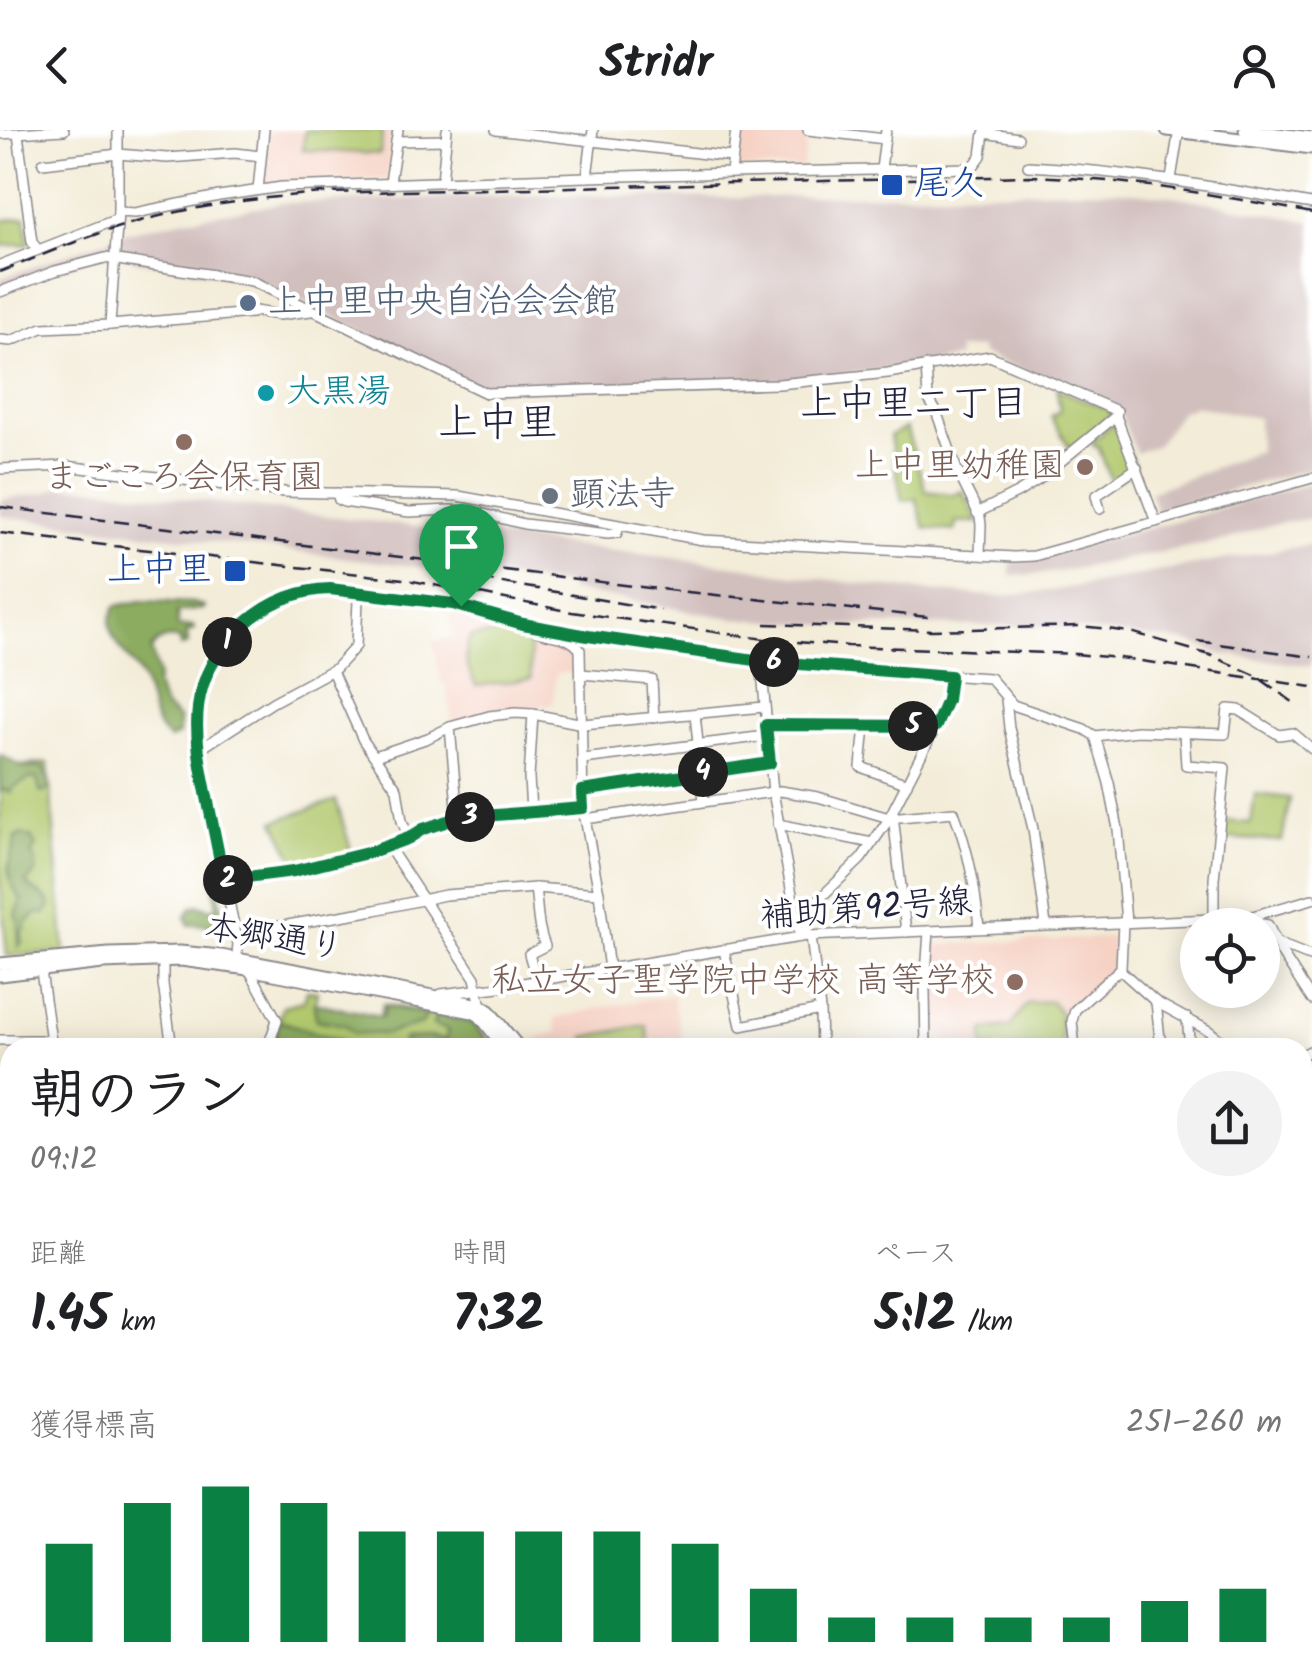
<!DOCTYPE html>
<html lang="ja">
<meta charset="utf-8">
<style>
:root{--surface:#fff;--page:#f2f2f2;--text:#202124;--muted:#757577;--accent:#0b8043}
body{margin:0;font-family:Kalam,"Klee One",sans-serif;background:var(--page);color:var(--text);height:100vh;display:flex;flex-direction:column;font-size:38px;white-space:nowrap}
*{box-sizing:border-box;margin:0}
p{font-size:32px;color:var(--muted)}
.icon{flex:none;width:55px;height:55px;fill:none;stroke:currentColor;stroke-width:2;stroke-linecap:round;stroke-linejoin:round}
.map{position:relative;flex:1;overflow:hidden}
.drawer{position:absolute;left:0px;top:908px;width:1312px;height:642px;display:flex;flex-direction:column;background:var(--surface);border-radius:30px 30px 0 0;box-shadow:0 5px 25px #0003}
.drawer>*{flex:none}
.controls{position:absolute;left:1180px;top:778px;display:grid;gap:20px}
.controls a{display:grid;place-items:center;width:100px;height:100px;border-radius:50%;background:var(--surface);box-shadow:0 5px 25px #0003;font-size:50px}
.pin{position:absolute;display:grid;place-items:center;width:85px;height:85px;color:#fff;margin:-102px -42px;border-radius:50% 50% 50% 0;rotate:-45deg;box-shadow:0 0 10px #0007}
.pin .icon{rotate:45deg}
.km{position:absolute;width:50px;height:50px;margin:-25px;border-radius:50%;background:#222;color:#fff;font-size:28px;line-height:50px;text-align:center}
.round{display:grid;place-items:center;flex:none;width:105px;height:105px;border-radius:52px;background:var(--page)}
.overview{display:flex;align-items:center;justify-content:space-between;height:170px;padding:0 30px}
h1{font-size:55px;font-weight:700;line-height:75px}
.metrics{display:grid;grid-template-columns:repeat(3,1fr);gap:15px;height:170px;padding:10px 30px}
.metrics div{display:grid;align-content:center}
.metrics b{font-size:50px;font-weight:700}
.metrics small{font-size:28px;font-weight:400}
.metrics p{font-size:28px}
.chart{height:280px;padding:20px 30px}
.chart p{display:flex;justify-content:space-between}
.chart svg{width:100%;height:180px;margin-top:10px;stroke:var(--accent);stroke-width:6}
header{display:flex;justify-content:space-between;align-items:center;height:130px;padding:0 30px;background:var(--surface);font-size:45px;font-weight:700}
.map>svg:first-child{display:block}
.built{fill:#f6d2c4}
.industrial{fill:#d1bfbe}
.green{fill:#b1c86d;stroke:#6a7554;stroke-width:2.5}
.forest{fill:#8cac60;stroke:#57674e;stroke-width:2.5}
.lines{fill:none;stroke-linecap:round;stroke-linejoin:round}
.minor-casing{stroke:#8a878a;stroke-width:12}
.major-casing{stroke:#8a878a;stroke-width:15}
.minor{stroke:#fff;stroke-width:9}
.major{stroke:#fff;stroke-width:11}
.rail{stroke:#22223b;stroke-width:2.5;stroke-dasharray:15 8;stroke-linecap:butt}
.minor-bridge-casing{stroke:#8a878a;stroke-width:12;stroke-linecap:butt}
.minor-bridge{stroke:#fff;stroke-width:9}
.route-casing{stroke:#fff;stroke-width:20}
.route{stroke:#0b8043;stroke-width:12}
.transit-dot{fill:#1a4fb4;stroke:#fff;stroke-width:4}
.service-dot{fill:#5c6f8a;stroke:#fff;stroke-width:4}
.culture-dot{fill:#0f9aa8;stroke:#fff;stroke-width:4}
.education-dot{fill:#8d6e63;stroke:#fff;stroke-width:4}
.worship-dot{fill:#6b7280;stroke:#fff;stroke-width:4}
.labels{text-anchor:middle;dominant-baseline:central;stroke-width:8;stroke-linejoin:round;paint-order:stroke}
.transit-label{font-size:35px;fill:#164399;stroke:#fff;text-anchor:start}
.service-label{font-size:35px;fill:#4e5e75;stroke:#fff;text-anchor:start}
.culture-label{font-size:35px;fill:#0d838f;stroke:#fff;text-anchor:start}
.education-label{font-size:35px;fill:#785e54;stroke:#fff;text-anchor:end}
.worship-label{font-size:35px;fill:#5b616d;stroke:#fff;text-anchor:start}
.street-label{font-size:35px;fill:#22223b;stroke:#fff}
.neighbourhood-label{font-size:38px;fill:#22223b;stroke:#fff}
.quarter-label{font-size:40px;fill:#22223b;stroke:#fff}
</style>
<header><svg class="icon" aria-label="back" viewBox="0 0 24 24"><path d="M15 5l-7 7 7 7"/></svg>Stridr<svg class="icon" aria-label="person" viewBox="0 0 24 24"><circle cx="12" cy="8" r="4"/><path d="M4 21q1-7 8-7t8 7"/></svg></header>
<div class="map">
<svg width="1312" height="1548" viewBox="0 0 1312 1548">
<rect width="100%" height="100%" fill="#fff"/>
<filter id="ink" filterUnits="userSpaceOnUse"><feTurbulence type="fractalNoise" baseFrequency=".01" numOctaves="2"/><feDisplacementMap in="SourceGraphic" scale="20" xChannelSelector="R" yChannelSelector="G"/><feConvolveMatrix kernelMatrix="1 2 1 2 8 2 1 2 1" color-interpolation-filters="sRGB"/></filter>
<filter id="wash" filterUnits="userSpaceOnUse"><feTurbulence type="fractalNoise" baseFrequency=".0048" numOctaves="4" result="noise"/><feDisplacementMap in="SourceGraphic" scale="40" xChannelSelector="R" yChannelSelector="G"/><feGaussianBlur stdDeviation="2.25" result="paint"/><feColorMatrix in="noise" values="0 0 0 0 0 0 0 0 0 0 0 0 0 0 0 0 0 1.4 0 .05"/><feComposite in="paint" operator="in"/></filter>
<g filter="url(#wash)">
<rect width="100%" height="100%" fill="#f3ecd8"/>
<g class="built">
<polygon points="270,0 394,0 388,49 263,55"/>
<polygon points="741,0 779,0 808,4 803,38 738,39 737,36"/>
<polygon points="451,481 478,485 531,504 569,513 577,524 578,543 556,543 553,574 452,592 446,554 441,554 433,512 454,508 449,486"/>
<polygon points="1119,807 1118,838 1067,883 1072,917 928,918 927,867 932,815"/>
<polygon points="672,865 684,917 530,918 526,912 558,902 554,889 603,877"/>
<polygon points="10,957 10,1039 0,1040 0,958"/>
</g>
<g class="industrial">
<polygon points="1077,60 1122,61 1179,67 1312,92 1312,338 1156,381 1150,362 1259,321 1258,288 1196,276 1181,281 1157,315 1136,323 1118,277 982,224 980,218 956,220 958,228 885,240 779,250 487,261 261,152 132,130 131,124 101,125 0,160 0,149 125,103 181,90 282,73 549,65 729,68"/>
<polygon points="1312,353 1312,388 1271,395 1226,410 1052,443 1010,446 1011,432 1038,429"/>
<polygon points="59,357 98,358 747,437 778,443 877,456 972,465 1006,466 1056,460 1312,414 1312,536 1221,524 1192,513 1168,509 1043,496 825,495 731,488 568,460 568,455 0,386 0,370 45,363"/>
</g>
<g class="green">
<polygon points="305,0 383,0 380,24 303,20"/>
<polygon points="25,87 29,114 0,116 0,91"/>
<polygon points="1057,259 1112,281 1111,285 1071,320 1051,287 1060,281"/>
<polygon points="1113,293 1117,294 1135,338 1112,353 1098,316 1095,317 1092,312"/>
<polygon points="906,298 926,361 953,365 963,361 978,392 956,392 955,401 925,398 916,369 902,371 890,306"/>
<path d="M516 501 529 505 531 549 476 556C468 540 461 523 471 507Z"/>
<polygon points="0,628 20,636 48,633 65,822 7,826 0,753"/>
<polygon points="1255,664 1290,668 1282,711 1220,708 1222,691 1251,693"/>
<polygon points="336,670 352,723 298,738 275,691"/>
<polygon points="307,860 317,862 315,873 380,886 383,874 474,892 494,917 273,918 271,914 283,876 304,871"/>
<polygon points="1051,871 1060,882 1062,917 983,917 984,900 1010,897 1027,873"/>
<polygon points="646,895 650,917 587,917 585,907"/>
</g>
<g class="forest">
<path d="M141 471 193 473 204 476V479L177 482 178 497 193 496 194 500 187 502 188 514 181 516 180 510C168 506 157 510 151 520L158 545 156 555 159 565 166 578 179 589V605L169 609C151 596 151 572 144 553 137 532 109 515 110 491 110 489 115 477 116 476Z"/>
<polygon points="0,625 24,638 43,637 51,657 42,663 40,662 37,649 32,648 14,657 11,662 0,659"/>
<path d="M21 704 31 707 36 716 31 724 36 731V742L26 753C34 763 45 763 51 776L45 784 37 783 26 793V798L21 803 23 811 18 817 19 793 16 786 21 769C14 762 7 746 9 735 10 725 15 718 15 708Z"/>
<path d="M214 744 225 789 221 796C210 799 199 791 189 795L186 786 192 777 198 775 211 779 217 777 212 747Z"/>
<polygon points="314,873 382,887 386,876 422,883 426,887 422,894 385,904 354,903 345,895 316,890"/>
<polygon points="436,885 471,892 493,917 446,917 445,915 404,917 403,909 429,907 445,911 448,900 433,895"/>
<polygon points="280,891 338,910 344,913 344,916 273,918 272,914"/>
</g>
</g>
<g filter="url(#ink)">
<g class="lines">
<defs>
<g id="minor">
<polyline points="496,0 732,27"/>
<polyline points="593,0 587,47 731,43 736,0"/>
<polyline points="808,0 885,9"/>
<polyline points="0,4 64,0"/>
<polyline points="18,4 32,112 38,120"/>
<polyline points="396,11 446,10"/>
<polyline points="43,33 118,24 167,28 235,23 261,26"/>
<path d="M1028 36C1127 41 1215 57 1312 74"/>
<polyline points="881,39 886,0"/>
<polyline points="731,43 972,38 981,26 984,3 1018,8"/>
<polyline points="1171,49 1179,0"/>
<polyline points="442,51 447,0"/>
<polyline points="390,52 398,0"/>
<polyline points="258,60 264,0"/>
<polyline points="118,82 135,83 219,66 282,57 587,47"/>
<polyline points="0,135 115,90"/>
<polyline points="0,162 55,141 105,128 252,151 486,263 779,254 888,243 990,226 1117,281 1116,286 1156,392"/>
<polyline points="110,195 118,82 118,0"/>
<polyline points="0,210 11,211 42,198 110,195 252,183 255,181 279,185 311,181"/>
<polyline points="926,236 928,268 936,281 957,340 980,387 981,395 980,424"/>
<polyline points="0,339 65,336 284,362 458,366 703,410 1014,427 1034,426 1312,348"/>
<polyline points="337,363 339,370 344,372 409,382 450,380 484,384 524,394 608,404 617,403 619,396"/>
<polyline points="1100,379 1096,366 1137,338"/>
<polyline points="977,383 1019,362 1038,350 1116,286"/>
<path d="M526 496C542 508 569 502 580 520L583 677 599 763 609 839"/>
<polyline points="761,531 773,662 800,807"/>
<polyline points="332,541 363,610 397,659 402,691 409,708"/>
<polyline points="581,544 652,550 654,588"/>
<polyline points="1006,569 1009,598 1033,699 1046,795"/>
<polyline points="695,584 704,671"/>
<polyline points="766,595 936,596"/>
<polyline points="865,596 861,637 907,654"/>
<polyline points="450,597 458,688"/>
<polyline points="1184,603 1186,635 1225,638 1214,749 1214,789"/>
<polyline points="1095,606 1137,601 1225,604 1228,579 1239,580 1279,605 1293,603 1312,619"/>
<polyline points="197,621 273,572 336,538 356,516 358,470"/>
<polyline points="375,626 428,608 450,597 489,586 515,583 533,584 583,594 764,577"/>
<polyline points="583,629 766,606"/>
<polyline points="582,661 770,633"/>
<polyline points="531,682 529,648 533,584"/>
<polyline points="893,685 906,802"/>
<path d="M585 689 780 661 818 667 889 688 954 682C969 722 975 755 979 798"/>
<polyline points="778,694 872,713"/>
<polyline points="388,716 475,848 482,881"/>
<polyline points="224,750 294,741 371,722 409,708 423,699 458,688 583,677"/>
<path d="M535 758C538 779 537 797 545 816L529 824 537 851"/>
<polyline points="1242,789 1312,769"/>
<polyline points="276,797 375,780 445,765 535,758 599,763"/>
<polyline points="807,806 807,790 815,773 861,729 887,692 936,596 947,570 950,546"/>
<polyline points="811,806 820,880 821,918"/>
<polyline points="1277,813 1312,827"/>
<polyline points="724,820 741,896 820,880"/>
<polyline points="163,830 163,854 172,918"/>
<path d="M236 834 238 814 197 621C191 560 217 505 271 475 282 469 294 463 306 461 328 457 352 461 374 464 402 467 430 469 457 475 479 479 501 488 523 493 545 499 567 503 590 507 722 528 856 540 990 548L1013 575 1084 599 1095 606 1109 653 1118 699 1126 792"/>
<polyline points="249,839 277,890 269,914 270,918"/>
<polyline points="1120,840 1156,872 1209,901 1230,918"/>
<polyline points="41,841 52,918"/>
<polyline points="441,864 499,857 807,806 1214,789 1240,790 1268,795 1281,822 1312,870"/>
<polyline points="1156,872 1161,918"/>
<polyline points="1187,888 1190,918"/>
<polyline points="0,910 51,910"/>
<polyline points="926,918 925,859 929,801"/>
<polyline points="1075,918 1072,891 1075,880 1121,838 1123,792"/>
<polyline points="1302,925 1312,920"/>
<polyline points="1302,1011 1312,993"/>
<polyline points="1302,1104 1312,1092"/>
<polyline points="1302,1144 1312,1147"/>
<polyline points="0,1187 10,1134"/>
<polyline points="1302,1209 1312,1212"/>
<polyline points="0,1222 10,1223"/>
<polyline points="1302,1275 1312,1241"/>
<polyline points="1302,1328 1312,1330"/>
<polyline points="0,1354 10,1354"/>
<polyline points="1302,1375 1312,1378"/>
<polyline points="0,1449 10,1445"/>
<polyline points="1302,1456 1312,1457"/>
<polyline points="0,1516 10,1514"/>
<polyline points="145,1540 148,1548"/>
<polyline points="325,1540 326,1548"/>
<polyline points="566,1540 568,1548"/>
<polyline points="1137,1540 1164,1548"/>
<polyline points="450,1548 478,1545"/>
<polyline points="768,1548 775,1540"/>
<polyline points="848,1548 851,1540"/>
<polyline points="958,1548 962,1540"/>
<polyline points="1019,1548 1025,1540"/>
<polyline points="1097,1548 1104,1540"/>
<polyline points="1189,1548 1192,1540"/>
<polyline points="1260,1548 1261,1540"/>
<polyline points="1304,1548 1309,1500"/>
</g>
<g id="major">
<polyline points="1167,0 1312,18"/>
<polyline points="1245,0 1312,8"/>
<polyline points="0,834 109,824 180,822 221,826 480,875 489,881 519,918"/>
<polyline points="0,845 103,833 181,830 248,839 473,882 480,886 505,918"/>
<polyline points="684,1540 690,1548"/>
<polyline points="695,1540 701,1548"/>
</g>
</defs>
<use href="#minor" class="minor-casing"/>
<use href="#major" class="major-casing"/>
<use href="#minor" class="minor"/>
<use href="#major" class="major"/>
<g class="rail">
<path d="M0 142C38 127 77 110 116 98 183 77 253 68 323 63L1030 46C1126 49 1219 65 1312 83"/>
<polyline points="0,377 649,458 928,487"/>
<polyline points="0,403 403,449 572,482 772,510 848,516 1076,524 1128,529 1312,557"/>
<polyline points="479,449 661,480"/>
<polyline points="765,494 932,500 1080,496 1108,499 1134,503 1210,525 1255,545 1297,575"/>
<polyline points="1197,511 1312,527"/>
<polyline points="1302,1045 1312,1029"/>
<polyline points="1302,1076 1312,1063"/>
<polyline points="977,1548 982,1540"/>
<polyline points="998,1548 1004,1540"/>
</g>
<defs>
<g id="minor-bridge">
<polyline points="462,469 473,383"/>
<polyline points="1302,1077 1312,1077"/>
</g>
</defs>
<use href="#minor-bridge" class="minor-bridge-casing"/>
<use href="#minor-bridge" class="minor-bridge"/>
</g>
</g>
<g class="lines" filter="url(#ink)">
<defs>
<path id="route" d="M330 459 453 474 523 494 588 506 762 531 950 546 947 570 936 596 766 595 770 633 582 661 583 678 458 688 423 699 409 708 371 722 294 741 224 750C218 722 213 695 207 667 193 601 186 549 241 497 266 474 296 460 330 459Z"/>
</defs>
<use href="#route" class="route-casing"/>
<use href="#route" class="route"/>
</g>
<g class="transit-dot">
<rect x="880" y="43" width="24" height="24" rx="5"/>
<rect x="223" y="429" width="24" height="24" rx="5"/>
</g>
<circle class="service-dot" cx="248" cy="173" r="10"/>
<circle class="culture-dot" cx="266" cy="263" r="10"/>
<g class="education-dot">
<circle cx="184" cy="312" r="10"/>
<circle cx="1085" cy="337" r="10"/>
<circle cx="1015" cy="852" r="10"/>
</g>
<circle class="worship-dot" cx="550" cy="366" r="10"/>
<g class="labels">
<g class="transit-label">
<text x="914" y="55">尾久</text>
<text x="212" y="441" text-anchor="end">上中里</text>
</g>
<g class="service-label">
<text x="268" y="173">上中里中央自治会会館</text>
</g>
<g class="culture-label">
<text x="286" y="263">大黒湯</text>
</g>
<g class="education-label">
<text x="1065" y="337">上中里幼稚園</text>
<text x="184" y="349" text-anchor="middle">まごころ会保育園</text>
<text x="995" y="852">私立女子聖学院中学校 高等学校</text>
</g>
<g class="worship-label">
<text x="570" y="366">顕法寺</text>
</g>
<g class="street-label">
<text transform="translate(866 780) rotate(-4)">補助第92号線</text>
<text transform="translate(274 809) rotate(9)">本郷通り</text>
</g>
<g class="neighbourhood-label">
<text x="914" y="275">上中里二丁目</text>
</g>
<g class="quarter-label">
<text x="498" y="294">上中里</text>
</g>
</g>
</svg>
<div class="controls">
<a><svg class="icon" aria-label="locate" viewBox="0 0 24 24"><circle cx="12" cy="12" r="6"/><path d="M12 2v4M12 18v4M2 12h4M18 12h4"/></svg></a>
</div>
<div class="pin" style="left:461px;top:476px;background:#1e9e55"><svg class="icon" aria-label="arrive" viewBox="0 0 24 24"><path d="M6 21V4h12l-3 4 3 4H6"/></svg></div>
<b class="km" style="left:227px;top:512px">1</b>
<b class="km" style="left:228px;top:750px">2</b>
<b class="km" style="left:470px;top:687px">3</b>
<b class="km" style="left:703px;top:642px">4</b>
<b class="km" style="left:913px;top:596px">5</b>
<b class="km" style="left:774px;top:532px">6</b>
<section class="drawer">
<div class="overview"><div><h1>朝のラン</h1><p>09:12</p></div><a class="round"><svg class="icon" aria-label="share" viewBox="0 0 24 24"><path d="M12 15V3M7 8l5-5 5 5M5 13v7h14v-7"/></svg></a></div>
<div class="metrics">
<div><p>距離</p><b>1.45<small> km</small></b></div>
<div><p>時間</p><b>7:32</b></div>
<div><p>ペース</p><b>5:12<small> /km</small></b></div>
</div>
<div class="chart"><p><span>獲得標高</span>251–260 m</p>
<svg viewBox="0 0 160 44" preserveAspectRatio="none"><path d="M5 44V20M15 44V10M25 44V6M35 44V10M45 44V17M55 44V17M65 44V17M75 44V17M85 44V20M95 44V31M105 44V38M115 44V38M125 44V38M135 44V38M145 44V34M155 44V31"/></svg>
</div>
</section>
</div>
